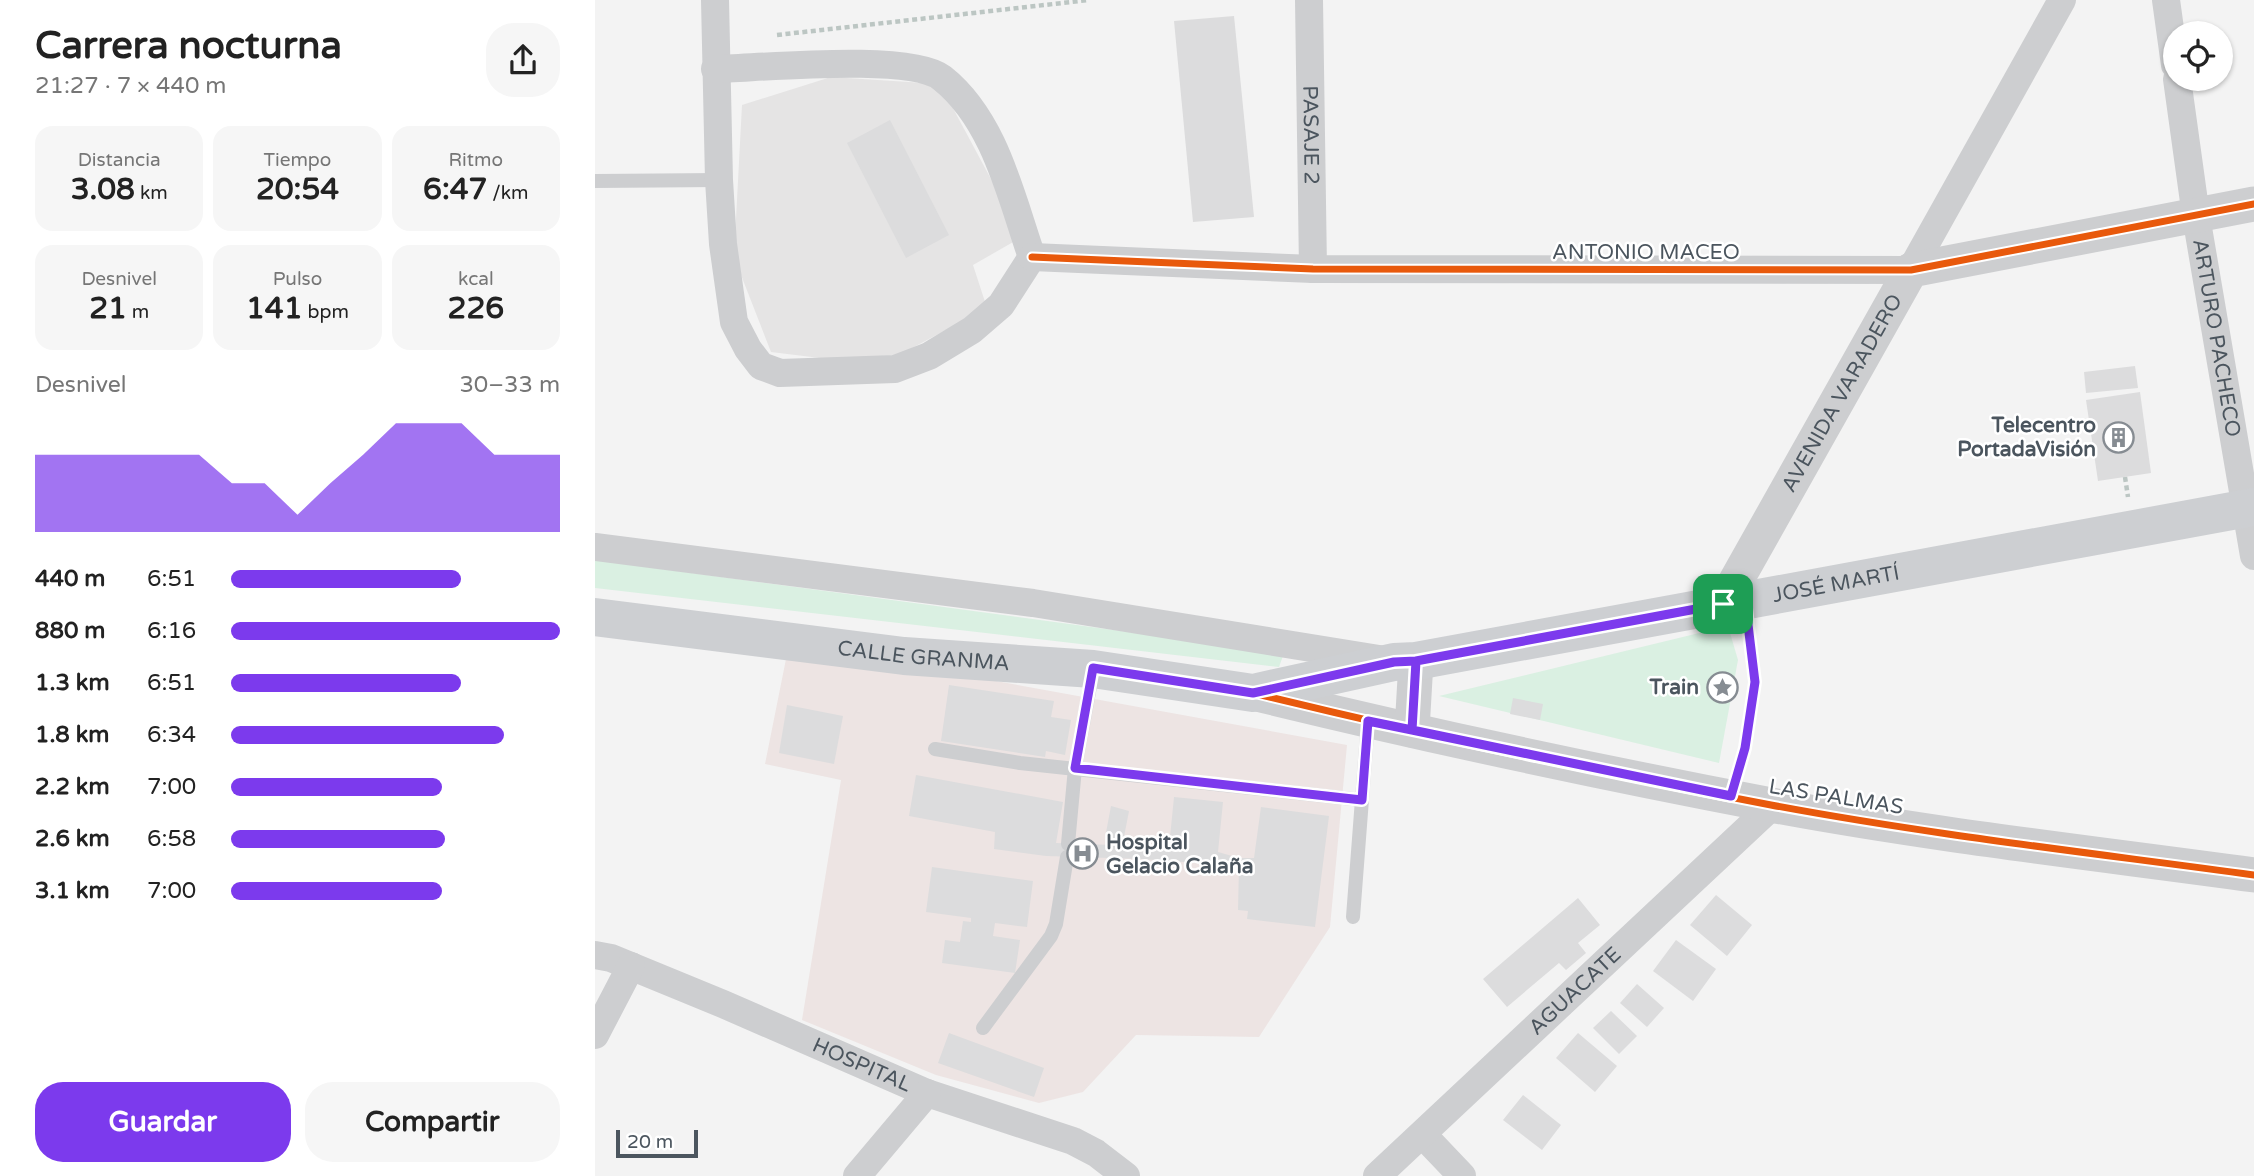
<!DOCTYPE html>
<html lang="es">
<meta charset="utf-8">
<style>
:root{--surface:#fff;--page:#f6f6f6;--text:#222;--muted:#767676;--accent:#7c3aed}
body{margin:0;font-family:"Varela Round",sans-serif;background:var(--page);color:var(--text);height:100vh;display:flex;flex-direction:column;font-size:26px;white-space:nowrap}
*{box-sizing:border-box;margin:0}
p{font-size:23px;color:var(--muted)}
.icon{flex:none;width:38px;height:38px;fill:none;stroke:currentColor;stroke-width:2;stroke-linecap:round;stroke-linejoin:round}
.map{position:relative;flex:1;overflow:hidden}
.side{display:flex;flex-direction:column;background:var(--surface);width:595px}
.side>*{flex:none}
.controls{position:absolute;left:1568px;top:21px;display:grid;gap:14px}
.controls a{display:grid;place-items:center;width:70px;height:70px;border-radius:50%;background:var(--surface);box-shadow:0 2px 5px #0004;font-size:35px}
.scale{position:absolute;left:21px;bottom:18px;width:82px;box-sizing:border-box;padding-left:7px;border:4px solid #4b555e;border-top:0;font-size:19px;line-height:24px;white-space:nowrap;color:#4b555e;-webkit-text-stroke:5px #fff;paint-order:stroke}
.pin{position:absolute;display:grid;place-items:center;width:60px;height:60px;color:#fff;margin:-30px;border-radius:14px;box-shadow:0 4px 10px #0006}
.round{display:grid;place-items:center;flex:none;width:74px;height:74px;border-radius:28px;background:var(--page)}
.overview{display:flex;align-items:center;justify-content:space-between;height:119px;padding:0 35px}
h1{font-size:38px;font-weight:700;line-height:52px}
.metrics{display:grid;grid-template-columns:repeat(3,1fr);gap:10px;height:119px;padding:7px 35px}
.metrics div{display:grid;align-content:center;border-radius:18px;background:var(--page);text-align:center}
.metrics b{font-size:30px;font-weight:700}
.metrics small{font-size:19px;font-weight:400}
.metrics p{font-size:19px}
.chart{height:196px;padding:14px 35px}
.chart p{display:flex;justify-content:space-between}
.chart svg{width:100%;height:126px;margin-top:7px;fill:var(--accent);opacity:.7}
.action{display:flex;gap:14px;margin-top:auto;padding:14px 35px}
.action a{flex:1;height:80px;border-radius:28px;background:var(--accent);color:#fff;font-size:28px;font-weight:700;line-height:80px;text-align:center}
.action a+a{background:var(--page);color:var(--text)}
ul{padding:0 35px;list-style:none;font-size:23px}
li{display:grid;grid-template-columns:112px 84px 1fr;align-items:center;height:52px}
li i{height:18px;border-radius:9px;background:var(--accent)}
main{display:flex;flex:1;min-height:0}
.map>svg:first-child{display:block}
.education{fill:#e5e4e4}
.medical{fill:#ede4e3}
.green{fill:#daf0e2}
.building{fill:#dcdcdd}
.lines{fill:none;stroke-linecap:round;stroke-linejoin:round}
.path{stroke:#bcc6c3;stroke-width:4.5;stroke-dasharray:5 3.5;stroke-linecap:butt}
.service{stroke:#cdced0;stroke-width:14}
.minor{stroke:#cdced0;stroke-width:28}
.tertiary{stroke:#cdced0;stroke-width:35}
.secondary{stroke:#cdcfd2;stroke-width:38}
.cycleway-casing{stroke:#fff;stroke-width:11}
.cycleway{stroke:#e8590c;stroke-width:7}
.route-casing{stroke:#fff;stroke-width:14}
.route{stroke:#7c3aed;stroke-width:9}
.labels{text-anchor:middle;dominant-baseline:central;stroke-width:5;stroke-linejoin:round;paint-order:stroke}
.street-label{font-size:21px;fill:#4b555e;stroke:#fff}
.poi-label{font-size:21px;font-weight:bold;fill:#4b555e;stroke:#fff;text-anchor:end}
</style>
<main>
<section class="side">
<div class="overview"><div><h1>Carrera nocturna</h1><p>21:27 · 7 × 440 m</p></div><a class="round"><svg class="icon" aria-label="share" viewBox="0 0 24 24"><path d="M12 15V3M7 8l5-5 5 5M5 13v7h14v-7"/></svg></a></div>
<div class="metrics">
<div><p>Distancia</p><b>3.08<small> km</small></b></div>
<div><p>Tiempo</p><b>20:54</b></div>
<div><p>Ritmo</p><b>6:47<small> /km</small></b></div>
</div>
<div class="metrics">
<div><p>Desnivel</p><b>21<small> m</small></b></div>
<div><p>Pulso</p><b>141<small> bpm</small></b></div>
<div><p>kcal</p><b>226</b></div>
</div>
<div class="chart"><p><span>Desnivel</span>30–33 m</p>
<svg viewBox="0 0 160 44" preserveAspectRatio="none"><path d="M0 44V17L10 17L20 17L30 17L40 17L50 17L60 27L70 27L80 38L90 27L100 17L110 6L120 6L130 6L140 17L150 17L160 17V44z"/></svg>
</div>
<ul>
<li><b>440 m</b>6:51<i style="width:70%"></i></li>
<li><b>880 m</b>6:16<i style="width:100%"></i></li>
<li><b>1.3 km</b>6:51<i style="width:70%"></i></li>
<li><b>1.8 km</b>6:34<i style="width:83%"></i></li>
<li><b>2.2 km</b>7:00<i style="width:64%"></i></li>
<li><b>2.6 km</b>6:58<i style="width:65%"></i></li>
<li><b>3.1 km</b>7:00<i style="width:64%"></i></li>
</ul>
<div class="action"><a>Guardar</a><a>Compartir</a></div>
</section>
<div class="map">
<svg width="1659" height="1176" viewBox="0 0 1659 1176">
<rect width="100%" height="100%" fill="#f3f3f3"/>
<polygon class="education" points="236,77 345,84 427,237 378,265 392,308 304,355 233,359 176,352 139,257 147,105"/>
<polygon class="medical" points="191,659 357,673 752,745 735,927 664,1037 541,1035 488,1092 444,1103 341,1075 207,1020 246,780 170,764"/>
<g class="green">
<polygon points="0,560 689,653 684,667 0,588"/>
<polygon points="1133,626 1143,660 1124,763 844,696"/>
</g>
<g class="building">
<polygon points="639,16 659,217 598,222 579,21"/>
<polygon points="295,120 354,235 311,258 252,143"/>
<polygon points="1540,366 1543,388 1491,393 1489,372"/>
<polygon points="1545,392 1556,473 1503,481 1491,400"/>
<polygon points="354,685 459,701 456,717 476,720 470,755 451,751 450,757 346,741"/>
<polygon points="918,698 948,704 945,720 915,714"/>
<polygon points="192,705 248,716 239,764 184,753"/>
<polygon points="321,775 468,802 461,843 574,847 579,797 628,802 623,852 644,858 659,858 666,807 734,816 720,927 652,919 653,911 643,910 644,866 547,859 451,856 399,849 400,832 314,816"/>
<polygon points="516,806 534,811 528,842 510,838"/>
<polygon points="337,867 438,881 432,927 400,923 398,936 425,940 420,973 347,963 350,940 365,942 368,921 376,922 376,918 331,912"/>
<polygon points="1121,895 1157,925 1132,956 1095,925"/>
<polygon points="983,898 1005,925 983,943 991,953 971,970 964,963 912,1007 888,979"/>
<polygon points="1081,940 1121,969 1098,1001 1058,971"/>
<polygon points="1042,984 1069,1008 1052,1027 1025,1003"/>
<polygon points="1016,1011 1042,1036 1024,1054 998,1028"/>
<polygon points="354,1033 449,1068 439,1097 343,1063"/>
<polygon points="983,1033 1022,1066 1000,1092 961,1058"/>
<polygon points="928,1095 966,1125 947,1150 908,1120"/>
</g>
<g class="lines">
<g class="path">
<polyline points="182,35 494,0"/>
<polyline points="1530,477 1533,497"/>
<polyline points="1144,769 1150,748 1160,682 1154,632"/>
</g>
<g class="service">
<polyline points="0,181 124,180"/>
<polyline points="340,749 425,763 767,800"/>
<polyline points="473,844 480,768 498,670"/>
<polyline points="758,917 773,721"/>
<polyline points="388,1028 456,936 461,924 472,857"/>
</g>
<g class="minor">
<polyline points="120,0 124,180 128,244 139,322 153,349 166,366 185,373 300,369 334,356 377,330 406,305 437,257"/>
<path id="s1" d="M714 0 718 269"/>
<polyline points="1571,0 1580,65"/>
<path d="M120 69C165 68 316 53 347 78 400 120 416 197 437 257"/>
<path id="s2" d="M1582 79 1601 216 1659 556"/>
<polyline points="437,257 718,269 1316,270 1467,0"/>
<polyline points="0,547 438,603 784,659"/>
<path id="s3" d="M0 955 16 958 128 1004 332 1093 478 1141 501 1153 531 1176"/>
<polyline points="0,1035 36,966"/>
<polyline points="828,1135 867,1176"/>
<polyline points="262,1176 332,1093"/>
<path id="s4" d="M782 1176 1178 805"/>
</g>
<g class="tertiary">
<path id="s5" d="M1128 604 1316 270 1659 204"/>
<path d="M658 693C830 735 1003 772 1176 805 1336 835 1498 853 1659 875"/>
<polyline points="817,730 821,661"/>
</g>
<path class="secondary" id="s6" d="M0 617 309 656 498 669 658 693 799 662 821 661 1659 507"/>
<defs>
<g id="cycleway">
<polyline points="437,257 718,269 1316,270 1659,204"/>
<path d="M658 693C830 735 1003 772 1176 805 1336 835 1498 853 1659 875"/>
</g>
</defs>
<use href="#cycleway" class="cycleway-casing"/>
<use href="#cycleway" class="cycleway"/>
</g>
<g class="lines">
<defs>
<polyline id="route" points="1128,604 821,661 817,730 773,721 767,800 480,768 498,668 658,693 799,662 821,661 817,730 1136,796 1150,748 1160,682 1150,600 1128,604"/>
</defs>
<use href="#route" class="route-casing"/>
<use href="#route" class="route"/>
</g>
<defs>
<symbol id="building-ring" viewBox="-11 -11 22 22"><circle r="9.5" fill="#fff" stroke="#868c92" stroke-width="1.5"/><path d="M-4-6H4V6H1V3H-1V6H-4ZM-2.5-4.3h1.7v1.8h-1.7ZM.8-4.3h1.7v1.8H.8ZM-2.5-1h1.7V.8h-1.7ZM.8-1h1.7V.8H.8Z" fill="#868c92"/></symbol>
<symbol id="sight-ring" viewBox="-11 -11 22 22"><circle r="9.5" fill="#fff" stroke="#868c92" stroke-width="1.5"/><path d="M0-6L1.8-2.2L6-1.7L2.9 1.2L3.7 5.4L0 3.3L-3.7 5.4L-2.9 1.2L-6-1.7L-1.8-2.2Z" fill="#868c92"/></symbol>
<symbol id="hospital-ring" viewBox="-11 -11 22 22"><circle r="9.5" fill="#fff" stroke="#868c92" stroke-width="1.5"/><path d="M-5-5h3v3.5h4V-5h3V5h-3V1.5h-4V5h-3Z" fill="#868c92"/></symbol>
</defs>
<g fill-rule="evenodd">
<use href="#building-ring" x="1506" y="420" width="35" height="35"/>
<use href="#sight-ring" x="1110" y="670" width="35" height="35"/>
<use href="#hospital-ring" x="470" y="836" width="35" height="35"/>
</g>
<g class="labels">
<g class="street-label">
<text stroke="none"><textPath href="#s1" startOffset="135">PASAJE 2</textPath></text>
<text x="1051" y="252">ANTONIO MACEO</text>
<text stroke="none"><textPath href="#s2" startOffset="262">ARTURO PACHECO</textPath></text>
<text stroke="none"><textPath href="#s5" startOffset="242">AVENIDA VARADERO</textPath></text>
<text stroke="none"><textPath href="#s6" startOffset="1256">JOSÉ MARTÍ</textPath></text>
<text stroke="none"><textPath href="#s6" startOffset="331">CALLE GRANMA</textPath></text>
<text transform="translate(1241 797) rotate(9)">LAS PALMAS</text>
<text stroke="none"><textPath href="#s4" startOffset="271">AGUACATE</textPath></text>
<text stroke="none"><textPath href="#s3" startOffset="289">HOSPITAL</textPath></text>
</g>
<g class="poi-label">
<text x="1501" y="425">Telecentro<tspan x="1501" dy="24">PortadaVisión</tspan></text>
<text x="1104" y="687">Train</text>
<text x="511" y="842" text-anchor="start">Hospital<tspan x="511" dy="24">Gelacio Calaña</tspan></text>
</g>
</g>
</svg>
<div class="controls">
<a><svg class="icon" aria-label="locate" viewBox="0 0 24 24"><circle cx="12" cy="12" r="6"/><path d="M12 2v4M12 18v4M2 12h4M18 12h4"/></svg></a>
</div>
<div class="scale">20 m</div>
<div class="pin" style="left:1128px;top:604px;background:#1e9e55"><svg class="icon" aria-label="arrive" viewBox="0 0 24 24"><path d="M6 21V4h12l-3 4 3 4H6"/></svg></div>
</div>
</main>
